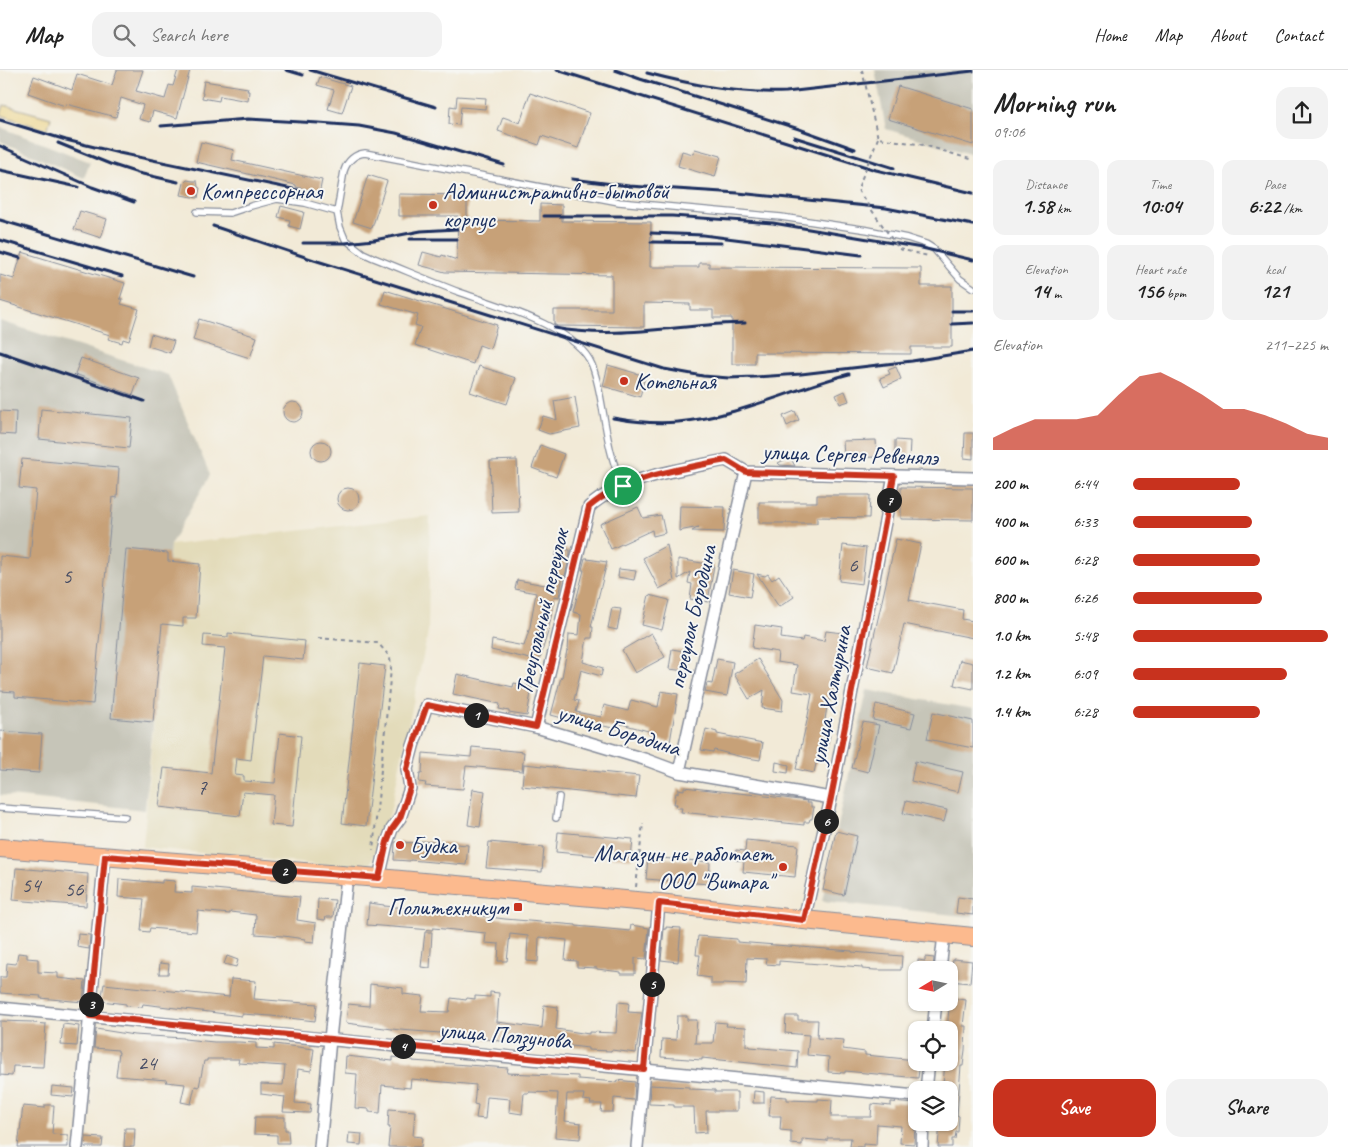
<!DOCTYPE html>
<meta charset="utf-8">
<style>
:root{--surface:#fff;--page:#f2f2f2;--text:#222;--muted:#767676;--line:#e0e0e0;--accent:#c8321e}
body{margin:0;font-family:Caveat,sans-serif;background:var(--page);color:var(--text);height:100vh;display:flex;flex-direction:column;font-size:19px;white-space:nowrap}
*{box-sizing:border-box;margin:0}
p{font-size:16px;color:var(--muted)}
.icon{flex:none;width:28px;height:28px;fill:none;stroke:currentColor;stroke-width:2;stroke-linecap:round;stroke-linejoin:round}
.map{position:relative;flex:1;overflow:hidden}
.drawer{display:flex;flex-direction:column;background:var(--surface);width:375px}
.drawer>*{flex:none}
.needle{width:32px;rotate:260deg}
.fabs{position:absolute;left:908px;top:891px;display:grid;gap:10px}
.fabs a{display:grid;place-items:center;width:50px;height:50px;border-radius:10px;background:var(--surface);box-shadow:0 1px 4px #0004;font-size:25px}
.pin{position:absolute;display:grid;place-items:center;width:42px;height:42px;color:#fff;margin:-21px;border:2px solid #fff;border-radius:50%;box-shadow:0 1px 5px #0007}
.km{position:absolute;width:25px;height:25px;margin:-12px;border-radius:50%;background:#222;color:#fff;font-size:14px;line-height:25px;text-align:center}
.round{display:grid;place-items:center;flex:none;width:52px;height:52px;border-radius:15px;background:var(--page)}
.overview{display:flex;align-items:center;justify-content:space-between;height:85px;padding:0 20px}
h1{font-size:28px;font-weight:700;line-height:38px}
.figures{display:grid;grid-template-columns:repeat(3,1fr);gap:8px;height:85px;padding:5px 20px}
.figures div{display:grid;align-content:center;border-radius:12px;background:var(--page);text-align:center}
.figures b{font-size:21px;font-weight:700}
.figures small{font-size:14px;font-weight:400}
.figures p{font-size:14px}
.chart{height:140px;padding:10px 20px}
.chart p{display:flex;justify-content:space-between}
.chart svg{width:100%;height:90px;margin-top:5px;fill:var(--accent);opacity:.7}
.action{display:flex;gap:10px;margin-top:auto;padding:10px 20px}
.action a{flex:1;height:58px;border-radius:15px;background:var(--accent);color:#fff;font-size:20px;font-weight:700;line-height:58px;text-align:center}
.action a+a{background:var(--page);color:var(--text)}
ul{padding:0 20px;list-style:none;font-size:16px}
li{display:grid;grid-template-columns:80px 60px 1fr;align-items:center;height:38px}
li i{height:12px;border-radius:6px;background:var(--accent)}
header{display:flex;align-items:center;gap:30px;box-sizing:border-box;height:70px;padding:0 25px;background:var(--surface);border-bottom:1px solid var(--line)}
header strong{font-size:24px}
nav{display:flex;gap:28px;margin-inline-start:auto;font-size:18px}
.search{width:350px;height:45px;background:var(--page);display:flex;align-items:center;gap:12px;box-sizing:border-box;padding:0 18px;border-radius:15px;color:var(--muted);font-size:19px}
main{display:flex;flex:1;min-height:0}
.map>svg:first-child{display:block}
.built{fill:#e3dbba}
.industrial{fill:#c6c5b8}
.sand{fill:#eeda9e;stroke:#84847e}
.building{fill:#c7a178}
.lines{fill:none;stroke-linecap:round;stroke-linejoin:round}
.service-casing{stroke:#868c9a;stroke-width:8}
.minor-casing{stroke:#868c9a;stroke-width:14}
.primary-casing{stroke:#868c9a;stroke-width:20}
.path{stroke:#868c9a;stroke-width:2;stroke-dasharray:4 4;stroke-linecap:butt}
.service{stroke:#fff;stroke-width:5.5}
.minor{stroke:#fff;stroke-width:11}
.primary{stroke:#fcba8e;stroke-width:18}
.rail{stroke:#1b2f5e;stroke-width:3}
.path-bridge{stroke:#868c9a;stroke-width:2;stroke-dasharray:4 4;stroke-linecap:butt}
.route-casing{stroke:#fff;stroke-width:10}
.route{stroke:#c8321e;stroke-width:6}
.poi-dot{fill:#c8321e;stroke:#f6f6f2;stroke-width:2}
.labels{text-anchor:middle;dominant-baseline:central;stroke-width:4;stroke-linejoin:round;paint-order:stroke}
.number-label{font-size:21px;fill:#464c64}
.poi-label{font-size:24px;fill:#1b2f5e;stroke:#f6f6f2;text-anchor:start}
.street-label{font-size:24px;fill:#1b2f5e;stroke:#f6f6f2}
</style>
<header>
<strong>Map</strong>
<div class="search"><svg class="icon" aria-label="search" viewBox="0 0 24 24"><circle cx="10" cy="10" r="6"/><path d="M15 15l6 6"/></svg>Search here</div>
<nav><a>Home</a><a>Map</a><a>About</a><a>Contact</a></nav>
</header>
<main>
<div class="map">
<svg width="973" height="1077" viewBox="0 0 973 1077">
<rect width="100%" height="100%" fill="#f6f6f2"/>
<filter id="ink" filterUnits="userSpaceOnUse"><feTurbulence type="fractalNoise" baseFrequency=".02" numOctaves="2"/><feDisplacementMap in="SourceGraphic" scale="10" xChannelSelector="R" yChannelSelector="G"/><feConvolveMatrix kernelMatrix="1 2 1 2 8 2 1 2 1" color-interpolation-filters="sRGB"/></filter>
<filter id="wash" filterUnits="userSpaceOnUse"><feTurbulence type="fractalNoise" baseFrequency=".0096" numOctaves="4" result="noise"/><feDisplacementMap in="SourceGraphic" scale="20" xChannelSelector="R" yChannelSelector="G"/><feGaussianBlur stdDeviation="1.12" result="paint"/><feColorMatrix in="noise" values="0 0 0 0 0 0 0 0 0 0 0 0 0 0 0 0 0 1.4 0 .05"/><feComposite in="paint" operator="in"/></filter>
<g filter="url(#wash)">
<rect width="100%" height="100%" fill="#f2ead7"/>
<polygon class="built" points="430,446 428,562 390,743 368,800 143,777 170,475"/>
<g class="industrial">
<polygon points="875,0 973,0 973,85 886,59"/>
<polygon points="0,57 90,92 84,108 0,71"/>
<polygon points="0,251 168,305 210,405 170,475 145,740 0,725"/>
<polygon points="867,620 973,639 973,847 822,831"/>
</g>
<polygon class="sand" points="4,35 51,48 47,60 1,45"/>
<g id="blocks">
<g class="building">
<polygon points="117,0 143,0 136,21 165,29 169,15 173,16 178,0 190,0 177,48 153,41 150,52 139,49 143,35 121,28 116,47 66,34 65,36 28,23 34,6 72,20 77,4 112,15"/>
<polygon points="320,7 351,16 342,43 328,39 334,20 317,15"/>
<polygon points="204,11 248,18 247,21 249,21 248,31 220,26 219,31 202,28 203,23 202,23"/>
<polygon points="898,16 973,39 973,75 888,49"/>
<polygon points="530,23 590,43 578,78 542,66 539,75 498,61 503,47 520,53"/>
<polygon points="457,26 486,28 485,39 461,37 459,55 449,54 450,36 456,37"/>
<polygon points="201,72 234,80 232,90 322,110 319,125 309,122 309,120 296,117 296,115 196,92"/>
<polygon points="695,79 721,86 715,107 678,96 682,81 693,84"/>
<polygon points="368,105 387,111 372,158 353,152"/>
<polygon points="187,110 193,111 197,111 198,117 200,118 198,128 181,125 184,113"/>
<polygon points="399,124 467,125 467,150 540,151 540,134 562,135 562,151 651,152 650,197 699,197 699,193 709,193 709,197 921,198 921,216 952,216 952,277 911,277 911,284 755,283 755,294 732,294 732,248 713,248 713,240 690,240 690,234 644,233 644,257 557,256 554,254 554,240 612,240 612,205 445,202 419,195 423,182 441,187 442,185 457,190 458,146 399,146"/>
<polygon points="281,136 304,142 300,159 289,156 290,150 278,147"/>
<polygon points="80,141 107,149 101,168 74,159"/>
<polygon points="22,182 125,213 120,229 123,229 121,234 139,239 129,271 123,269 122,273 108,269 110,265 0,231 0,205 14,209"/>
<polygon points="385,220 497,255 490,279 479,275 473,294 415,275 421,257 415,255 418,245 381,234"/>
<polygon points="199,249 257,267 250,288 193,270"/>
<polygon points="151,264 174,271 170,283 148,276"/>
<polygon points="81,288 139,308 133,325 75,304"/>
<polygon points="608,295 645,306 640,327 603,316"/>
<polygon points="479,296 516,308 507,334 470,322"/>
<polygon points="896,297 901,309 884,317 880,308 890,304 888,300"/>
<polygon points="845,321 849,331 840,334 836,325"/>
<polygon points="575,327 580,358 549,364 538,360 543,346 557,350 554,331"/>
<circle cx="293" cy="342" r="10"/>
<polygon points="41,339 132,348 129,378 39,369"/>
<polygon points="0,341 16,342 15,365 0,364"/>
<polygon points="795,341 799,350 787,356 783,346"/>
<polygon points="965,363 973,363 973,389 964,388"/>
<polygon points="876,370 877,387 844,388 843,371"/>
<polygon points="895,370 910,371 909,391 895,390"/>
<circle cx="321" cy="381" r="10"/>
<polygon points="540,375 564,384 556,407 532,398"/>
<polygon points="790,387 795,396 780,395 778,393"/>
<polygon points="22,389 119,398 117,428 113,427 93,634 15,627 15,622 0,621 0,486 30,489 36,420 19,418"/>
<polygon points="517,390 519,442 492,443 490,391"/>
<polygon points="901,417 973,418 973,450 901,449"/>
<circle cx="348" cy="429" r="11"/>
<polygon points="817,425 870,425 869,448 817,447 817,453 759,453 759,432 817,432"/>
<polygon points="680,436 725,437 724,462 692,461 699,457 679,461"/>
<polygon points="638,437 643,448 661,445 665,463 653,466 652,460 611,479 600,454"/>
<polygon points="896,469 921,474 909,530 963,540 962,549 973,551 973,568 904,554 893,603 867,597"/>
<polygon points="667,475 674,511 659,519 643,488"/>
<polygon points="843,475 866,478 862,514 839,511"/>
<polygon points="557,478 570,480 570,485 565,506 563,506 559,527 555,526 548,562 539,591 491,580 492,570 524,576 530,557 536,523 515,519 517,510 551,516"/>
<polygon points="126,479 168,483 168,491 200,494 196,548 183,548 183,556 162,554 153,652 111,648"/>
<polygon points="585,488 588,488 587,489 607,492 591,557 593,557 592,568 587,568 583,592 603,598 601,606 581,600 574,630 579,631 576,642 601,647 604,635 628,641 631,630 658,637 661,621 678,624 670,672 651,669 652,662 618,653 617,659 595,654 594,655 585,654 551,645 561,607 562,607 567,580 568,581 569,564 579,565 581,544 573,542 584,500 582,500"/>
<polygon points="678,489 714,495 708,532 690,529 692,514 688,513 690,502 678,509"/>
<polygon points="619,499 636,501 634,510 618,507"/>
<polygon points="733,500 754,504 750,527 729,523"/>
<polygon points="757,504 765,506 768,504 772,510 779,505 794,527 779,537"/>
<polygon points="649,525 669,530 662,560 642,555"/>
<polygon points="612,538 621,539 617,560 608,558"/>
<polygon points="755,555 782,559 781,568 802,571 803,567 824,571 826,561 843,563 831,630 828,630 823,663 830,665 826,681 819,680 814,703 796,699 807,651 812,624 793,621 797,595 777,592 778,582 752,578"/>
<polygon points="228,563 305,571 303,590 263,586 251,690 237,688 235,705 244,706 244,711 275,713 280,663 301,666 292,757 271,755 274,725 243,722 240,746 159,737 164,698 211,703 225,578 203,576 204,565 228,567"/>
<polygon points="651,563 665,587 635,603 622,580"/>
<polygon points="672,579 689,582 686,601 669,599"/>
<polygon points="717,589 733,592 727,626 705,622 707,613 712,614"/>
<polygon points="758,589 783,630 782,641 762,638 764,620 749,629 734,604"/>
<polygon points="960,590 973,593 973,619 954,615"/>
<polygon points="360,593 385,596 366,756 342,753"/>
<polygon points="457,604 513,617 514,613 532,617 527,646 509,643 509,641 499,639 500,634 453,624"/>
<polygon points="876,634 915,643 911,658 873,650"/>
<polygon points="933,642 973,651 973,678 927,669"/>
<polygon points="863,652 879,655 868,702 852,698"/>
<polygon points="706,659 717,662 717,664 763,673 760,690 742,687 714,680 713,682 701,680"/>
<polygon points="0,661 42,664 39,703 0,700"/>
<polygon points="472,677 524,682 522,701 466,696 463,719 425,716 426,713 419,712 420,703 422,703 423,683 471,687"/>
<polygon points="915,691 963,702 958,722 911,711"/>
<polygon points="776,692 789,695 788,703 775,701"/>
<polygon points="524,694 639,706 636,728 522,716"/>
<polygon points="684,717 784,728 807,731 806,733 811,733 811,737 814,737 812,749 810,749 809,752 804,752 804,755 681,742 682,738 676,738 677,734 674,734 676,723 678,723 678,719 684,720"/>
<polygon points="473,719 485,721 480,757 468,755"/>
<polygon points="906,731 947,740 944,752 903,743"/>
<polygon points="836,761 857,766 844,825 823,820"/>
<polygon points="558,762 633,769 631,789 556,782"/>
<polygon points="746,770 798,775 795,807 743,802 744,791 735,790 736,780 745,781"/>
<polygon points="421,771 468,775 466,795 410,790 410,791 394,790 395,772 421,773"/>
<polygon points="489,772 544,777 542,802 486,798"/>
<polygon points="648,787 710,792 709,814 646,809"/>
<polygon points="16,798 88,804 86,836 13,830"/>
<polygon points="119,809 162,813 162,810 175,811 174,822 192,823 192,817 300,827 297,850 316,853 314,872 305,871 305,869 283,866 255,864 256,845 230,842 230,844 198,841 196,862 150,858 149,862 141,861 144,829 118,827"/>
<polygon points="958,827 973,829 973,845 956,843"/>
<polygon points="318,829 335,830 333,847 326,847 325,850 317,849"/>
<polygon points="369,833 384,835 384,836 483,844 482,846 505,849 576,855 576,856 630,861 631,855 649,858 646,889 635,888 635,904 621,904 621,902 597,899 597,898 577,897 577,891 565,890 567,870 539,867 538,892 527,891 528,866 510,864 507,891 498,891 499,874 485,873 486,863 433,858 432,860 367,855"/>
<polygon points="666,857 681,858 678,892 661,890 664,859 666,859"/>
<polygon points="425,862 432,862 430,898 421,897"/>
<polygon points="78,864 90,865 89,879 77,877"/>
<polygon points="698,866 737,869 737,872 852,881 852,882 902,886 901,900 875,900 862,899 862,897 779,891 779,895 766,894 767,889 747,888 746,914 723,913 723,914 711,914 711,908 697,906 700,885 696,885"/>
<polygon points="18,883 27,884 27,888 38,889 38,902 58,903 58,908 85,911 83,932 40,928 41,926 0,923 0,907 6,907 7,893 16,894"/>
<polygon points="227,886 238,890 236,897 224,894"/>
<polygon points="925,887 934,888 933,900 918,900 918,890 925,891"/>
<polygon points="953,889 972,891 970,913 950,911"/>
<polygon points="160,893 169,894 168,904 159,904"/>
<polygon points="231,909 256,911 254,929 317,934 315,951 271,946 242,944 242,946 143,934 142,937 126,936 126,934 101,931 104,914 229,927"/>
<polygon points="370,914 403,918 403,924 423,926 421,941 449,942 451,928 466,930 467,928 475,929 475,926 490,927 490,922 499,923 497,952 542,958 544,935 558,937 556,959 589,964 589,962 616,963 618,932 629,933 628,942 642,943 636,983 611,980 611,981 588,980 588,978 563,975 516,971 516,973 477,968 477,966 440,962 440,963 400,960 346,953 348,934 369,936"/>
<polygon points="950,928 966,930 963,956 966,956 965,980 963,996 961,996 957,1045 959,1046 958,1062 956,1062 955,1069 952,1069 952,1077 938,1077 940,1052 949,1052 949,1016 943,1015 945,992 949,992 948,949"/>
<polygon points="677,946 687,946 687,950 697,950 695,973 713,973 715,952 727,953 726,956 746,957 746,976 750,976 750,977 798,981 797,998 702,988 702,990 661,987 662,969 676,970"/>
<polygon points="786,946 798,946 798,950 818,950 817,968 844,970 843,979 865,982 865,985 916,990 916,992 920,992 918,1008 845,1001 845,1003 828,1002 829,987 807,985 809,965 785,963"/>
<polygon points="0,951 33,952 33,953 46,954 43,997 13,996 12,1006 0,1005"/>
<polygon points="63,954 79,956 77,976 61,975"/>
<polygon points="96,959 134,965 184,968 184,969 214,972 239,972 256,973 256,978 274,979 274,974 314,979 311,1001 298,999 295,1033 311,1034 310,1043 283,1042 285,1027 261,1024 261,1014 283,1015 285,996 238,993 239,989 207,989 207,991 204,991 199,1017 195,1016 191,1034 181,1032 185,1014 166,1012 167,1010 116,1006 119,982 118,982 118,980 94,978"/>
<polygon points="346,986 393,991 393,987 413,990 413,991 508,998 507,1003 578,1006 578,1009 617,1012 617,1010 635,1012 634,1030 614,1028 613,1042 601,1042 602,1034 590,1034 591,1031 583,1030 584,1024 567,1024 565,1051 581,1053 580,1069 555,1067 558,1023 529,1022 529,1023 524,1023 522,1044 509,1042 510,1029 487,1027 485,1049 476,1048 478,1035 474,1034 476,1015 411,1009 410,1018 382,1015 380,1043 369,1042 369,1039 355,1038 357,1004 345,1003"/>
<polygon points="650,1015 689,1017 689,1019 715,1020 715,1022 737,1022 737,1041 706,1041 707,1062 695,1063 694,1037 674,1037 674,1035 649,1034"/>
<polygon points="52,1016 74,1018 73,1027 51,1025"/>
<polygon points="754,1021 764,1022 764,1033 753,1033"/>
<polygon points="771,1026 787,1027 787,1030 818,1031 818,1029 832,1030 831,1047 871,1047 872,1034 891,1036 891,1032 916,1034 914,1074 900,1073 901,1056 877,1054 876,1075 863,1074 863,1077 850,1077 851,1068 827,1068 827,1071 802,1069 802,1075 791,1074 791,1061 780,1060 781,1046 769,1046"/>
<polygon points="45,1035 54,1035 52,1064 68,1065 68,1077 18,1077 23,1036 45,1038"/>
<polygon points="389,1039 415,1041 413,1066 422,1067 421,1077 388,1077 390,1057 388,1057"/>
<polygon points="255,1047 285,1047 285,1060 288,1060 289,1073 277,1073 277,1065 254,1064"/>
<polygon points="125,1058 135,1058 134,1077 124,1077"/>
<polygon points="349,1063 362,1064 361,1075 348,1074"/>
<polygon points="86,1067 103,1068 102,1077 85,1077"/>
</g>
</g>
</g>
<g filter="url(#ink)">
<use href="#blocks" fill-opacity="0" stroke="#868c9a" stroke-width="1"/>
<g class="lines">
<defs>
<g id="service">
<polyline points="197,142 230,143 251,136 277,129 305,133 337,142"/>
<path d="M623 416C609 388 606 356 600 325 598 315 596 305 592 295 576 256 496 235 459 222 430 211 402 199 374 188L363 183 345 169 340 157 337 142 344 101C347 91 355 84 365 83L619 132 781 147 868 160 907 168 926 174 934 179 960 209 973 218"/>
<polyline points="0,738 125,747"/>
<polyline points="556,748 559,727"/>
</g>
<g id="minor">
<path d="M536 657 589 437C622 407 683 399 726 390L746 402 973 408"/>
<polyline points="679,702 746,402"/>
<polyline points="379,808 387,773 392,759 400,748 410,718 407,699 413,676 427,635 536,657 644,689 679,702 831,728"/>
<polyline points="804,850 831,728 894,406"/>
<polyline points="940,900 944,864"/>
<polyline points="0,938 916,1026"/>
<polyline points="933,960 936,932"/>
<polyline points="926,1020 929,992"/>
<polyline points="77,1077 105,786"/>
<polyline points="320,1077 330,969 347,806"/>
<polyline points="637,1077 659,833"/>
<polyline points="922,1077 923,1052"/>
</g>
<polyline id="primary" points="0,778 379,808 659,833 804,850 973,867"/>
</defs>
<use href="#service" class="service-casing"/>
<use href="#minor" class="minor-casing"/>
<use href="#primary" class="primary-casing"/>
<g class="path">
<polyline points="899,179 928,186"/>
<polyline points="318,568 378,573 390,587 391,599 373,780"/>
<polyline points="636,817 643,753"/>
</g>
<use href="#service" class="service"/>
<use href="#minor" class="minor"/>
<use href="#primary" class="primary"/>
<g class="rail">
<polyline points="286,0 303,5"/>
<polyline points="310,0 436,37"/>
<polyline points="557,0 876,100 973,123"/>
<polyline points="615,0 640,9 799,59 855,79"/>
<path d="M647 3C693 15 738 24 786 22L973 1"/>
<polyline points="0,50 66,70 119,83 302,121"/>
<polyline points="161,56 248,49 319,53 359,56 396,63 504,95"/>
<polyline points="794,67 894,98"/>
<polyline points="58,73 110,94 138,103 178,112"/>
<polyline points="0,76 92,117 134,132"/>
<polyline points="0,100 78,117"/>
<polyline points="572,109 629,116 738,123 886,138 973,155"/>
<polyline points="544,146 672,146 773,153 922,178 973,190"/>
<polyline points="0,150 193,207"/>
<polyline points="213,156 314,190 664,299 703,306 729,308 755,307 801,304 912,291 973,281"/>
<polyline points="651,163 703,165 861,185"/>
<polyline points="410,169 457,169"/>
<polyline points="0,170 122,206"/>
<polyline points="651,172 721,173"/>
<polyline points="303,173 345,173 374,170 421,161 457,159"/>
<polyline points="0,182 20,188"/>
<polyline points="952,241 973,241"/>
<polyline points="952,254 973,253"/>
<path d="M554 258C620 270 680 254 745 253"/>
<polyline points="0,282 144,331"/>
<path d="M613 348C635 352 656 354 678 352 737 347 792 319 849 304"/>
</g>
<g class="path-bridge">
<polyline points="862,0 878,68 924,75 973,90"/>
<polyline points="878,68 858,118 859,122 899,179"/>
</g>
</g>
</g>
<g class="lines" filter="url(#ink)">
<defs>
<path id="route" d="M726 390 746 402 894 406 831 728 804 850 659 833 644 999 90 946 105 786 379 808 387 772 392 759 400 748 410 718 407 699 413 676 427 635 536 657 589 437C624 406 682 399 726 390Z"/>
</defs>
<use href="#route" class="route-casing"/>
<use href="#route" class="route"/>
</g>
<g class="poi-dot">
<circle cx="191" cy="121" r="5"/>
<circle cx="433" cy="135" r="5"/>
<circle cx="624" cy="311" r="5"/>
<circle cx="400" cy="775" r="5"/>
<circle cx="783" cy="797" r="5"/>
<rect x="513" y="832" width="10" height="10" rx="2.5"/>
</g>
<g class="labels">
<g class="number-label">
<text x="853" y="495">6</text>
<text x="67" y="506">5</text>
<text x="202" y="717">7</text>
<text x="31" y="815">54</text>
<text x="74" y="819">56</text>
<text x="147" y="993">24</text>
</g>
<g class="poi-label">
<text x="201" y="121">Компрессорная</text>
<text x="443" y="121">Административно-бытовой<tspan x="443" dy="28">корпус</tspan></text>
<text x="634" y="311">Котельная</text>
<text x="410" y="775">Будка</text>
<text x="773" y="783" text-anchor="end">Магазин не работает<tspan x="773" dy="28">ООО "Витара"</tspan></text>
<text x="508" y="837" text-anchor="end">Политехникум</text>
</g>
<g class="street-label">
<text transform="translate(850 384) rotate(2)">улица Сергея Ревенялэ</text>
<text transform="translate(542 542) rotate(-77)">Треугольный переулок</text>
<text transform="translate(692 547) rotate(-77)">переулок Бородина</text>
<text transform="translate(830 625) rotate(-79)">улица Халтурина</text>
<text transform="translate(619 660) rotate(17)">улица Бородина</text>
<text transform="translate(505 965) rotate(5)">улица Ползунова</text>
</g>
</g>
</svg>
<div class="fabs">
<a><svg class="needle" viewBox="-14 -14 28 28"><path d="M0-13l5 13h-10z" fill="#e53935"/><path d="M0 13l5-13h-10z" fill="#767676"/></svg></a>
<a><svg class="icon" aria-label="locate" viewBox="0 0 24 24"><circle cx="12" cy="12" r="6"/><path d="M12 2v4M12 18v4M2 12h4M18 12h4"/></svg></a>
<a><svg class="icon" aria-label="layers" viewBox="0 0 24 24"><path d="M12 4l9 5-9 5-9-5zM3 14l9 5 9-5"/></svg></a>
</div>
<div class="pin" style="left:623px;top:416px;background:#1e9e55"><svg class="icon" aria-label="arrive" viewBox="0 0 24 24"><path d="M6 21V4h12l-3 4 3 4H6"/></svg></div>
<b class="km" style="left:476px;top:645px">1</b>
<b class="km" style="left:284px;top:801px">2</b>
<b class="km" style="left:91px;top:934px">3</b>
<b class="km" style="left:403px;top:976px">4</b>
<b class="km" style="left:652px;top:914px">5</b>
<b class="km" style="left:826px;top:751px">6</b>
<b class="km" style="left:889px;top:430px">7</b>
</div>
<section class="drawer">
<div class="overview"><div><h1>Morning run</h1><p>09:06</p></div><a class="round"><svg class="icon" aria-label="share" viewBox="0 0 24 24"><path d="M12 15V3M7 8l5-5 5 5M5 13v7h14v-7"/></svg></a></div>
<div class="figures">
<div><p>Distance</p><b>1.58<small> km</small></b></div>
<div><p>Time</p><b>10:04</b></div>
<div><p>Pace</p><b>6:22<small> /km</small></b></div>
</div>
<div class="figures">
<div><p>Elevation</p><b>14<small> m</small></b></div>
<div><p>Heart rate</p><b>156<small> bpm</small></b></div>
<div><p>kcal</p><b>121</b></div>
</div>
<div class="chart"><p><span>Elevation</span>211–225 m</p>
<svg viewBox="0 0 160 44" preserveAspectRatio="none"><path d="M0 44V38L10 33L20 29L30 29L40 29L50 27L60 17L70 8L80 6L90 11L100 17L110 24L120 24L130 27L140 31L150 36L160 38V44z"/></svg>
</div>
<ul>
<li><b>200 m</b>6:44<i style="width:55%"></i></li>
<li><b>400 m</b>6:33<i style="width:61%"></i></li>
<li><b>600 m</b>6:28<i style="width:65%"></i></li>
<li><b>800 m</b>6:26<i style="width:66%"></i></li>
<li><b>1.0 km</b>5:48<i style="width:100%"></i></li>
<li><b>1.2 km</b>6:09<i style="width:79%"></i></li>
<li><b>1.4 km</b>6:28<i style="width:65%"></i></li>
</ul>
<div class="action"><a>Save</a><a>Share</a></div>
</section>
</main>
